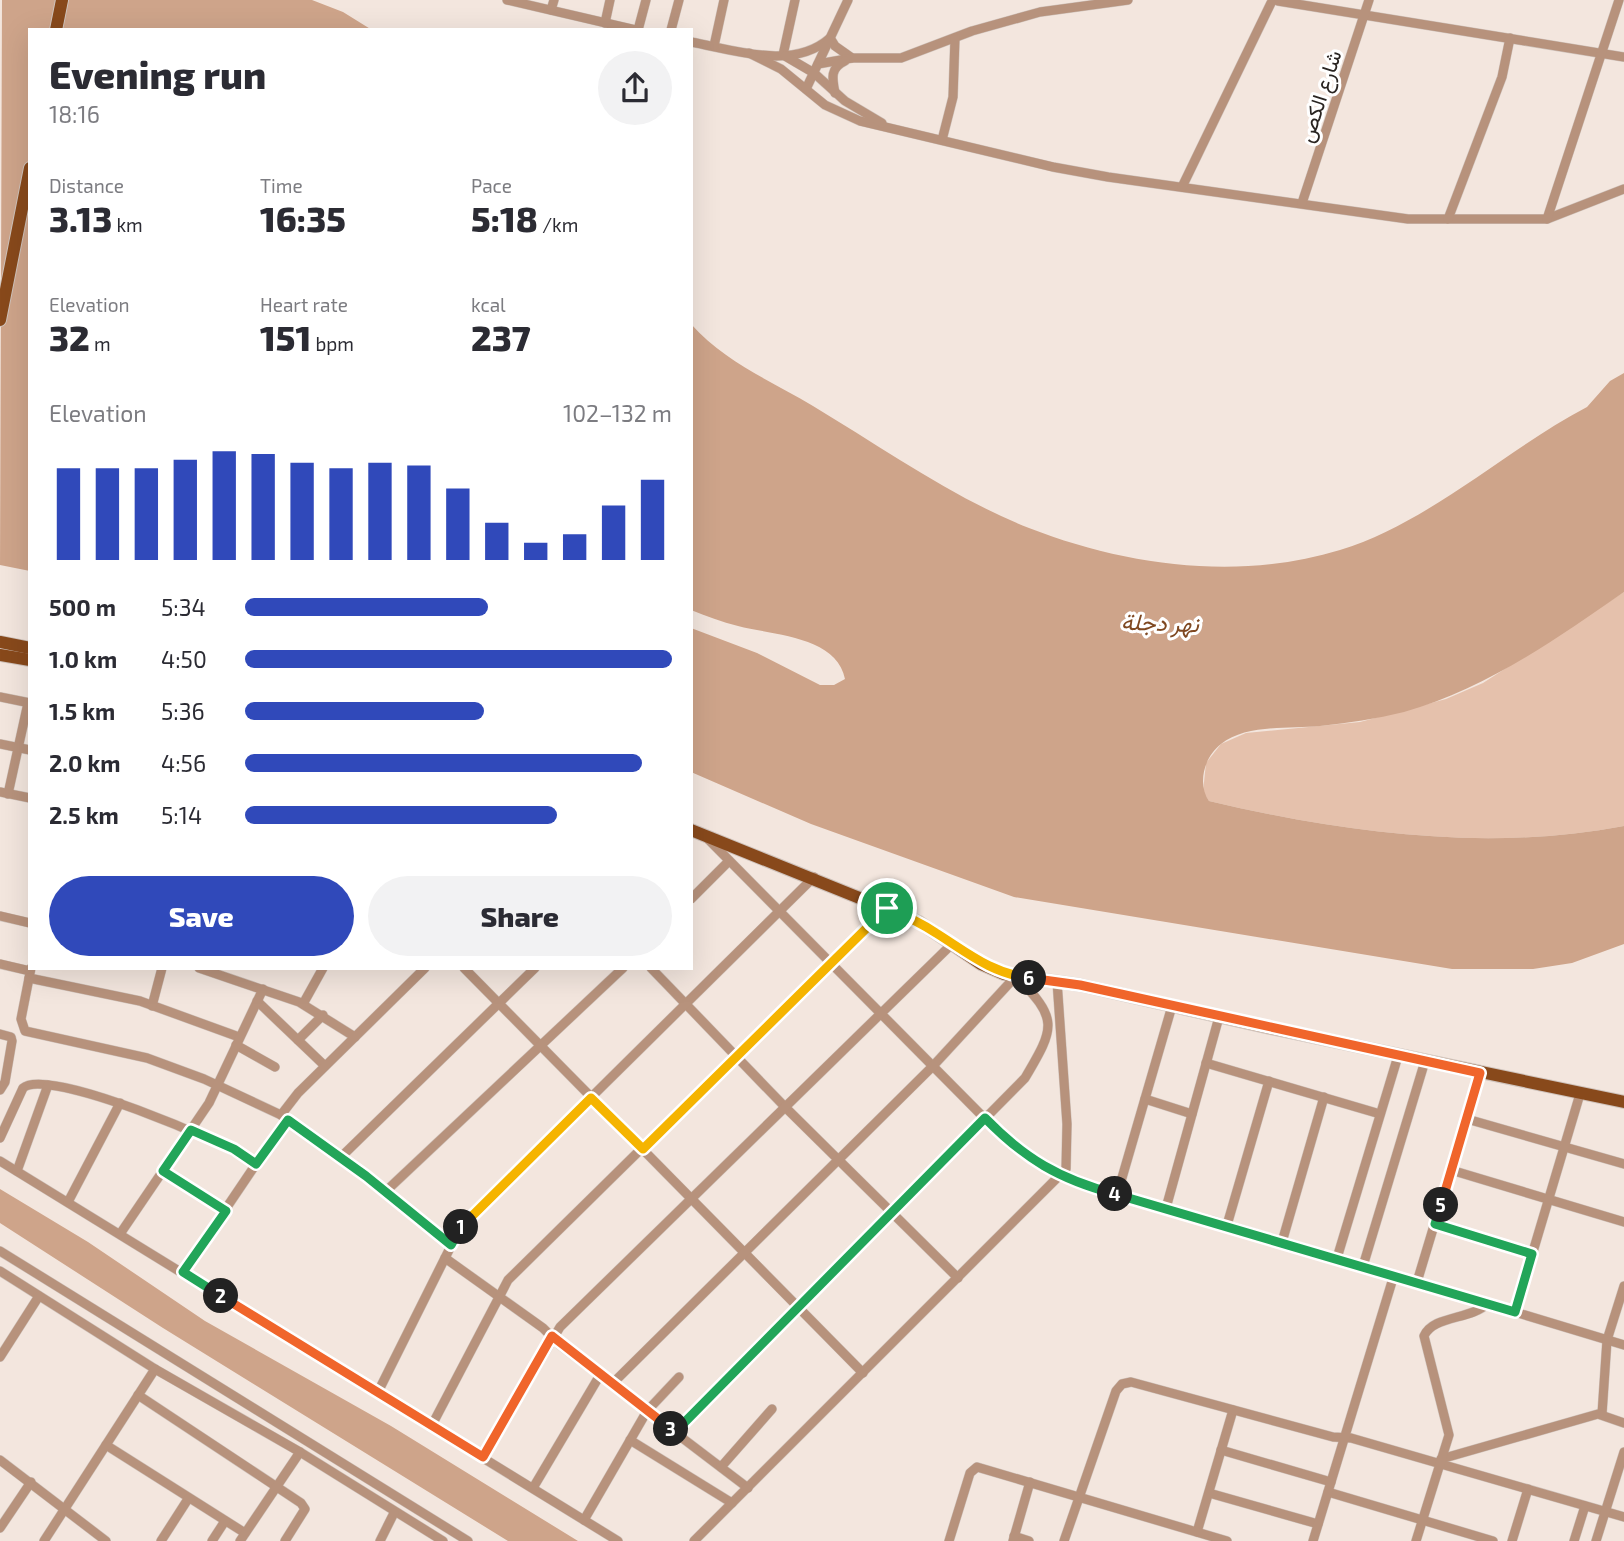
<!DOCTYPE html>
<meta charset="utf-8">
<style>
:root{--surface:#fff;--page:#f2f2f3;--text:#2b2b33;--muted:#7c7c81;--accent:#3049ba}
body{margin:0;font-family:"Exo 2",Vazirmatn,sans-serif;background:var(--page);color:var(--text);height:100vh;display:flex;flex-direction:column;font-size:26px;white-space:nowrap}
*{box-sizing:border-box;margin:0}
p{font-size:23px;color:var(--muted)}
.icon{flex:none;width:38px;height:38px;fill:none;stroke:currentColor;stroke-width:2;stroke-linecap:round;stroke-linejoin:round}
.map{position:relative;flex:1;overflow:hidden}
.side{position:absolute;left:28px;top:28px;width:665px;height:942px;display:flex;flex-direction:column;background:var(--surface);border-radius:0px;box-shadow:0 7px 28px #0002}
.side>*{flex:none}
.pin{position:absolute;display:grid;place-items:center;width:60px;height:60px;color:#fff;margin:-30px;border:4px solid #fff;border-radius:50%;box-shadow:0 2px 7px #0007}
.km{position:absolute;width:35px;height:35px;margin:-18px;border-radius:50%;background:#222;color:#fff;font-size:19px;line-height:35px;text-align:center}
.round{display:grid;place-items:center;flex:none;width:74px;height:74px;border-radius:37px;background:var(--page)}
.overview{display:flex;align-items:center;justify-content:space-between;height:119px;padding:0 21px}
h1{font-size:38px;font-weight:800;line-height:52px}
.stats{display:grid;grid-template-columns:repeat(3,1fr);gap:10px;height:119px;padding:7px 21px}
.stats div{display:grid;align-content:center}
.stats b{font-size:35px;font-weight:800}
.stats small{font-size:19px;font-weight:400}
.stats p{font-size:19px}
.chart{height:196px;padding:14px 21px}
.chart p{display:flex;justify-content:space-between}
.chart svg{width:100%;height:126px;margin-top:7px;stroke:var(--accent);stroke-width:6}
.button{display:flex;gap:14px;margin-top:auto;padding:14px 21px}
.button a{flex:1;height:80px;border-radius:42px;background:var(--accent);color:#fff;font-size:28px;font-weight:800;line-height:80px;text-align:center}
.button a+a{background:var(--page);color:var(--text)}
ul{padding:0 21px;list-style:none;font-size:23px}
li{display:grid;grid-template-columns:112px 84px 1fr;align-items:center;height:52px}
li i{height:18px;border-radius:9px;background:var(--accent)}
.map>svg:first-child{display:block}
.green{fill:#e5c1ac}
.water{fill:#cea48a}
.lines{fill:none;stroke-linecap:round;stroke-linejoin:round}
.minor-casing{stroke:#cfc3bc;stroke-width:10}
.major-casing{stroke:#cfc3bc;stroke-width:14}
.minor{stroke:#b7927c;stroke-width:9}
.major{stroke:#88491b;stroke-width:12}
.split-1-casing{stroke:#fff;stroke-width:14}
.split-2-casing{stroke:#fff;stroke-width:14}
.split-3-casing{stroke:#fff;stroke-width:14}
.split-4-casing{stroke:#fff;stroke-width:14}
.split-5-casing{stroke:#fff;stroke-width:14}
.split-6-casing{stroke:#fff;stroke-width:14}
.split-7-casing{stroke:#fff;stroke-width:14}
.split-1{stroke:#f5b400;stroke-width:9}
.split-2{stroke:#22a559;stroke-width:9}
.split-3{stroke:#f0652b;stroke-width:9}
.split-4{stroke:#22a559;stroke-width:9}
.split-5{stroke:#22a559;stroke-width:9}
.split-6{stroke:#f0652b;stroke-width:9}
.split-7{stroke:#f5b400;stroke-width:9}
.labels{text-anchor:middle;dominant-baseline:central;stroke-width:6;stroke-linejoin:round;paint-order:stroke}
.street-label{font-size:21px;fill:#292421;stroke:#fff}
.water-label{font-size:23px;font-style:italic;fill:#7f4821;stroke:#fff}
</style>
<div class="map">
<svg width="1624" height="1541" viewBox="0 0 1624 1541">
<rect width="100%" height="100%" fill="#f3e6de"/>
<path class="green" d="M1624 592V826C1487 852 1344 833 1209 801L1203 792 1206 763 1221 744 1246 733 1360 722 1446 699 1483 683Z"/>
<g class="water">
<polygon points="2,0 312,0 343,12 372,30 30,30 30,571 0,565"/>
<path d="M691 324C726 363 770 380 813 406 883 448 953 498 1029 528 1126 566 1240 581 1340 550 1429 523 1505 450 1587 407L1610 381 1624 373V592C1555 640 1485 689 1404 712 1376 719 1348 723 1320 726 1289 729 1246 724 1221 744 1204 757 1197 784 1209 801 1344 833 1487 852 1624 826V944L1572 963 1533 969H1452L1014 897 811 824 691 772V628L757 653 820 685H834L845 679C837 636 772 635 738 626 722 622 706 616 691 610Z"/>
<polygon points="0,1189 88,1242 205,1321 391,1426 578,1541 508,1541 163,1328 0,1223"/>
</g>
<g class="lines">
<defs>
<g id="minor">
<polyline points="507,0 636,30"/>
<polyline points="1278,1 1624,57"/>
<polyline points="551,10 554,0"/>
<polyline points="605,23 610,0"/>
<polyline points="638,30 646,0"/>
<polyline points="671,30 679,0"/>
<path d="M691 42C735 50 793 71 830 38L835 46 852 58"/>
<polyline points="714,46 724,0"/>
<polyline points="749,53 781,69 825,105 860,121 1053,167 1108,177 1408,219 1547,219 1624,189"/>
<polyline points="783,55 795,0"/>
<polyline points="785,56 814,73 845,101 882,123"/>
<polyline points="818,64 852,58 901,58 972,31 1040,12 1128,0"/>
<polyline points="806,89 848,0"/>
<path d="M835 93C832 78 830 68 845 61"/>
<polyline points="942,140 953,97 955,38"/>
<polyline points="1182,187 1271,3"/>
<polyline points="1302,203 1369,0"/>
<polyline points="1448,219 1502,77 1510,38"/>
<polyline points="1547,219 1619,0"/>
<polyline points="0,697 30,703"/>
<polyline points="0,744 30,750"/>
<polyline points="0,792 30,798"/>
<polyline points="8,794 28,703"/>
<path d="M708 839 1010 1144C1069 1192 1147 1201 1217 1222 1353 1263 1488 1304 1624 1345"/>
<polyline points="691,899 729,861"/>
<polyline points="0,916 30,923"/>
<polyline points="0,964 30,971"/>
<polyline points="31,968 21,1019 25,1031 147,1058 204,1079 281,1115 366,1176 451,1245"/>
<polyline points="199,968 299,1002 355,1037"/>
<polyline points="464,968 863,1373"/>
<polyline points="651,968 786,1108 958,1278"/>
<polyline points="29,978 140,1001 239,1037"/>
<polyline points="257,1001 325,1066"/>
<polyline points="303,1004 323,968"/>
<polyline points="152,1006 162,968"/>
<polyline points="0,1034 11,1037 12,1041 5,1082 0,1090"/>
<polyline points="298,1040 323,1015"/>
<polyline points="236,1045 275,1067"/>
<polyline points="1206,1063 1380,1114"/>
<polyline points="1145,1099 1192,1114"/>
<polyline points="281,1115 298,1093 425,968"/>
<polyline points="1467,1119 1624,1164"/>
<path d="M0 1138 23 1088C46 1066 228 1143 256 1164L183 1272"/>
<polyline points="341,1157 535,968"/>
<polyline points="0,1161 618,1541"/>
<polyline points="256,1164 288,1120"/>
<polyline points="1451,1170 1624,1222"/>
<polyline points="17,1171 48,1085"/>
<polyline points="163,1171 226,1211"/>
<polyline points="385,1192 623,968"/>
<polyline points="1117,1195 1172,1006"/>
<polyline points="68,1202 120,1103"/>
<polyline points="1166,1208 1219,1017"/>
<polyline points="1435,1224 1532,1254"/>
<polyline points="1227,1225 1269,1081"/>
<polyline points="120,1234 209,1103 263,989"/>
<polyline points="1282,1242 1324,1097"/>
<polyline points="0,1251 468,1541"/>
<polyline points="445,1258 543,1328 560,1345 748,1488"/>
<polyline points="1337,1258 1398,1056"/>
<polyline points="1363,1266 1425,1061"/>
<polyline points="0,1271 155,1369 300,1452 443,1541"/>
<polyline points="1417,1282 1480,1073"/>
<polyline points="1515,1312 1580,1094"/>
<polyline points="0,1357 39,1296"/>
<path d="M612 1384 933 1066 1016 976C1058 1019 1056 1026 1025 1078L675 1432"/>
<polyline points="378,1392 455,1238 469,1218 814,877"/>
<polyline points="138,1395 301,1503 305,1509 285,1541"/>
<polyline points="1602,1414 1607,1340 1624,1286"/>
<polyline points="432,1425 508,1280 887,907"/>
<polyline points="630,1440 732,1503"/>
<polyline points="106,1445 245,1533"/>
<polyline points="1221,1450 1331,1482"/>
<polyline points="483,1457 560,1327 952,944"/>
<polyline points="1441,1459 1598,1414 1624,1423"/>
<polyline points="0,1460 106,1541"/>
<polyline points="721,1467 772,1409"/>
<polyline points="533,1488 600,1375"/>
<polyline points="1328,1492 1493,1541"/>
<polyline points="1209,1493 1318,1524"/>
<polyline points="584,1520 647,1411 679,1377"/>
<polyline points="0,1528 31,1482"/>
<polyline points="1197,1532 1233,1410"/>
<polyline points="1014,1536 1029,1541"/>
<polyline points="44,1541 155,1369"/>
<polyline points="161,1541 188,1499"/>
<polyline points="212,1541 225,1521"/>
<polyline points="240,1541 300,1452"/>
<polyline points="380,1541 394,1513"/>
<polyline points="694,1541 1066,1169 1067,1124 1057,981"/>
<polyline points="949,1541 970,1473 977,1467 1227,1541"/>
<polyline points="1013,1541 1030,1482"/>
<polyline points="1064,1541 1116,1391 1122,1384 1131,1382 1333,1437 1351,1438 1624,1517"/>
<polyline points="1313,1541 1394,1275"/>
<path d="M1416 1541 1449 1435 1424 1336C1433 1315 1472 1320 1488 1303"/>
<polyline points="1512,1541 1528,1489"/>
<polyline points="1574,1541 1585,1506"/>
<polyline points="1596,1541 1624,1452"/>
</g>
<g id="major">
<polyline points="56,30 62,0"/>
<polyline points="0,320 30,168"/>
<polyline points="0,642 30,648"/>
<polyline points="0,655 30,660"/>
<polyline points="691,830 919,922 981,964 1004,974 1080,985 1261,1026 1624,1102"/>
</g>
</defs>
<use href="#minor" class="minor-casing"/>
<use href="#major" class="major-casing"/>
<use href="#minor" class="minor"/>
<use href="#major" class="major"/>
</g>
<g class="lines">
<defs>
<polyline id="split-1" points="461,1227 591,1098 643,1149 887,908"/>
<polyline id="split-2" points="221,1296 183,1272 226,1211 163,1171 191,1130 234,1149 256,1164 288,1120 366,1176 451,1245 461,1227"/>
<polyline id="split-3" points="221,1296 483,1457 552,1336 671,1429"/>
<path id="split-4" d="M671 1429 675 1432 985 1118C1025 1159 1059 1179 1115 1194"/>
<polyline id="split-5" points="1115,1194 1515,1312 1532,1254 1435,1224 1441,1205"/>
<polyline id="split-6" points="1029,978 1080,985 1480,1073 1441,1205"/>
<path id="split-7" d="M887 908C904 915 921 923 936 933 968 953 991 973 1029 978"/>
</defs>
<use href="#split-1" class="split-1-casing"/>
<use href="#split-2" class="split-2-casing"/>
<use href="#split-3" class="split-3-casing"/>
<use href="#split-4" class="split-4-casing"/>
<use href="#split-5" class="split-5-casing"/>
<use href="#split-6" class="split-6-casing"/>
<use href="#split-7" class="split-7-casing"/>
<use href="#split-1" class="split-1"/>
<use href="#split-2" class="split-2"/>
<use href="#split-3" class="split-3"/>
<use href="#split-4" class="split-4"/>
<use href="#split-5" class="split-5"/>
<use href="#split-6" class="split-6"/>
<use href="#split-7" class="split-7"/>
</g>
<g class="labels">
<g class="street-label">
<text transform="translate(1319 96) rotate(-72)">شارع الكص</text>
</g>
<g class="water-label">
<text transform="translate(1160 622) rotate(2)">نهر دجلة</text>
</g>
</g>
</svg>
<div class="pin" style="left:887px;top:908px;background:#1e9e55"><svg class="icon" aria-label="arrive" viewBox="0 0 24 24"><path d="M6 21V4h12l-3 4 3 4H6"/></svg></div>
<b class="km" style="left:461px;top:1227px">1</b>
<b class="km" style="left:221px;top:1296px">2</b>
<b class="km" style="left:671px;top:1429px">3</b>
<b class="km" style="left:1115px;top:1194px">4</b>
<b class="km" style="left:1441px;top:1205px">5</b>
<b class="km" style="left:1029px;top:978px">6</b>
<section class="side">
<div class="overview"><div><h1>Evening run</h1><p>18:16</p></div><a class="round"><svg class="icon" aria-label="share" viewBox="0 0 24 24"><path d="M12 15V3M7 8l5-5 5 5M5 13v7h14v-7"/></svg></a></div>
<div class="stats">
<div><p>Distance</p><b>3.13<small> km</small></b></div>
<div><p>Time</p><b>16:35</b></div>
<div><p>Pace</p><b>5:18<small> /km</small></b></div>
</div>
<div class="stats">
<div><p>Elevation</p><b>32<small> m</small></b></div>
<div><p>Heart rate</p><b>151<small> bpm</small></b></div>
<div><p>kcal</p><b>237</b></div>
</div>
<div class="chart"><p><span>Elevation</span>102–132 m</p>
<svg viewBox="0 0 160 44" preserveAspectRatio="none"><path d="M5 44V12M15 44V12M25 44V12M35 44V9M45 44V6M55 44V7M65 44V10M75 44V12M85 44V10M95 44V11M105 44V19M115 44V31M125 44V38M135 44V35M145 44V25M155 44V16"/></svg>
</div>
<ul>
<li><b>500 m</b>5:34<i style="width:57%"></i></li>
<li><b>1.0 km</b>4:50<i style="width:100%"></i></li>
<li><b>1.5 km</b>5:36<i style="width:56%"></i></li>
<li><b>2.0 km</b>4:56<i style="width:93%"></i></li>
<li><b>2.5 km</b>5:14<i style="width:73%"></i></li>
</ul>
<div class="button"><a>Save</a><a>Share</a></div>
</section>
</div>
